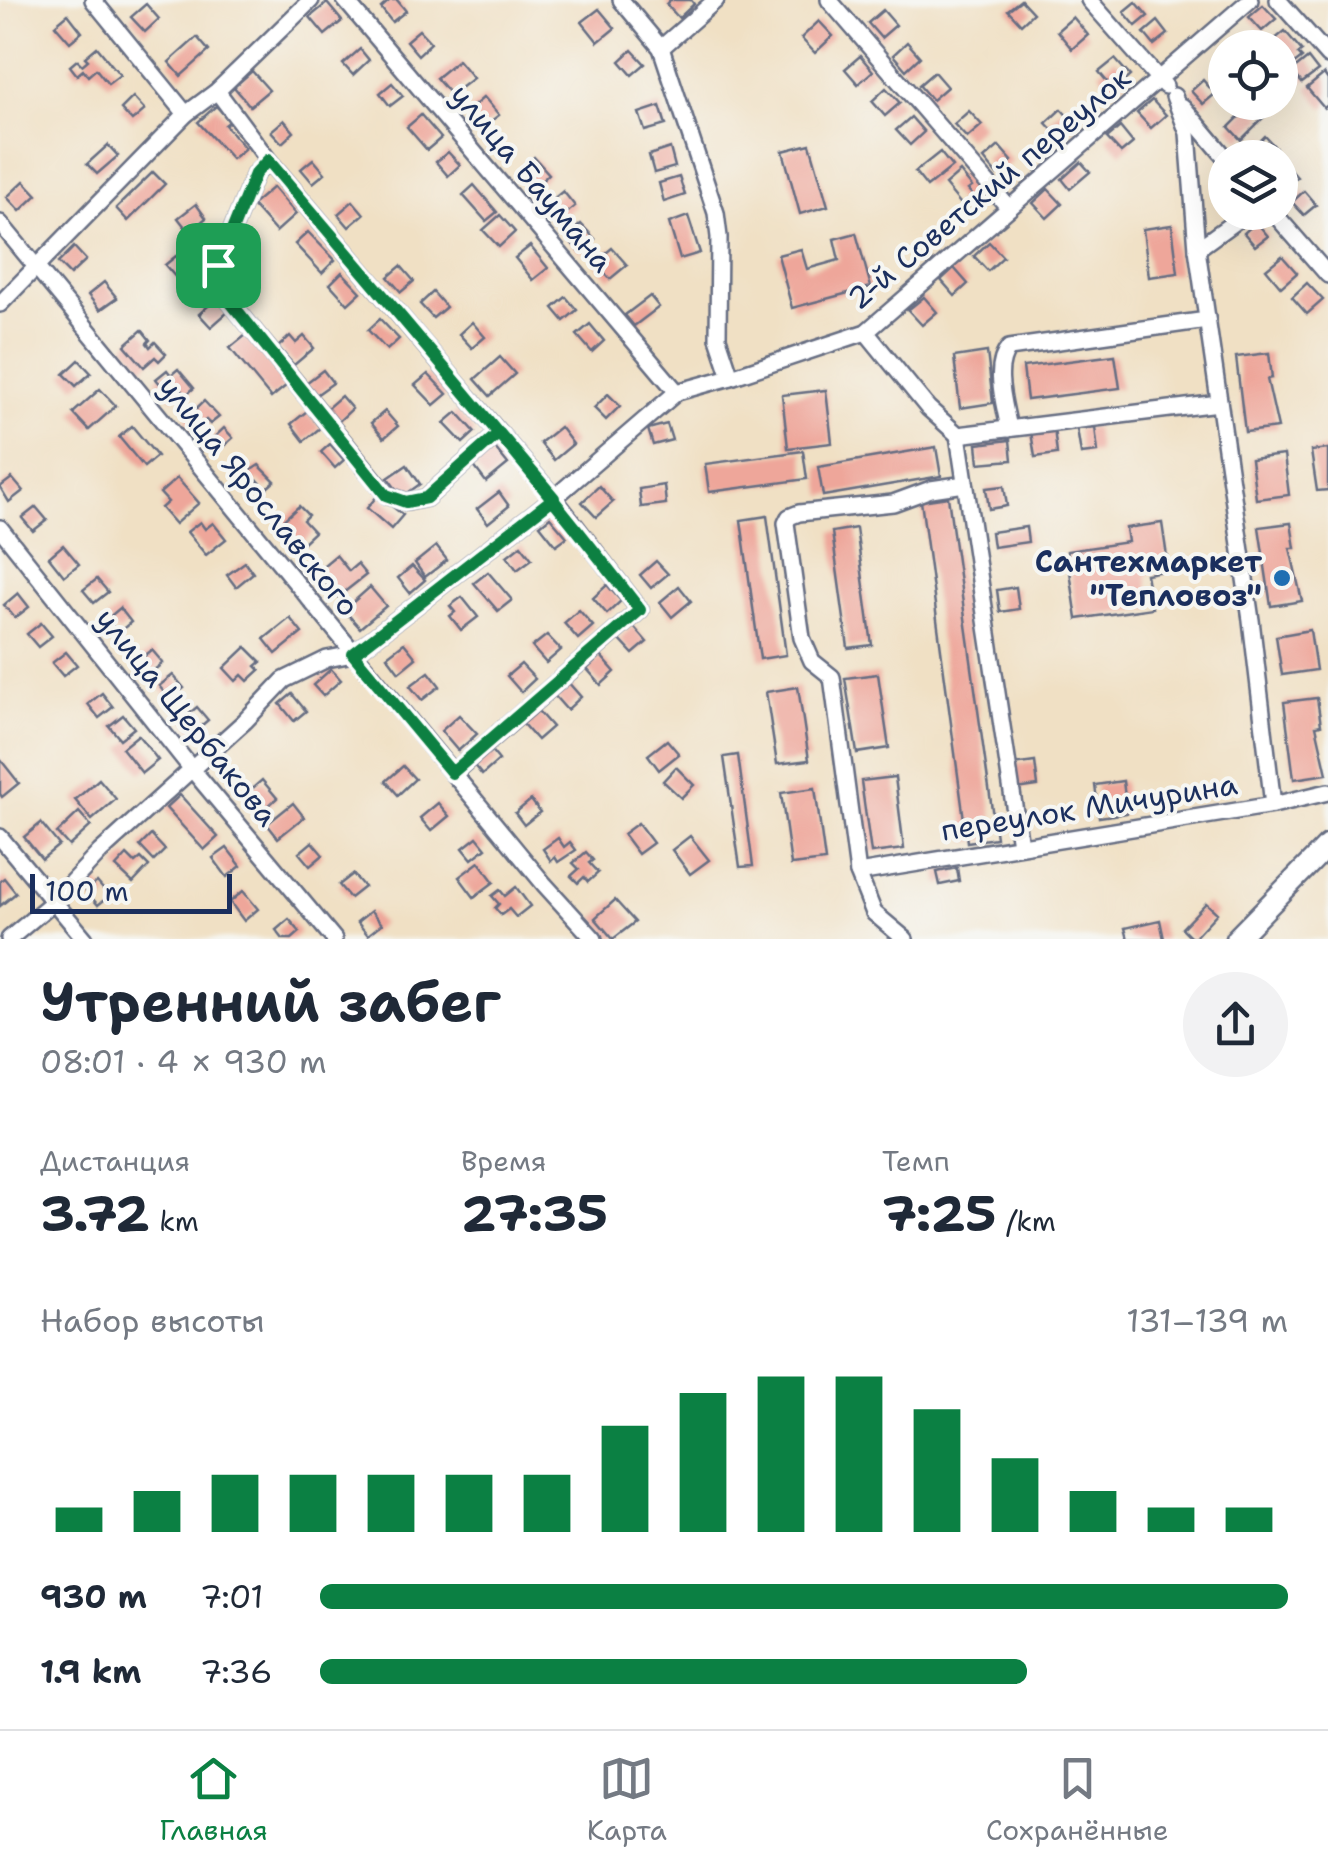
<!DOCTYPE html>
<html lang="ru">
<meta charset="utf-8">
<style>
:root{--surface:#fff;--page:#f2f2f3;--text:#1f2937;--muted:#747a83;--line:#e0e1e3;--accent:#0b8043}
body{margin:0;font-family:"Shantell Sans",sans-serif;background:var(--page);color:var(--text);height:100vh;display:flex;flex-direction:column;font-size:38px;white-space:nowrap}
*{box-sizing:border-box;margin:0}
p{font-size:32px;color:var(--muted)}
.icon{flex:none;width:55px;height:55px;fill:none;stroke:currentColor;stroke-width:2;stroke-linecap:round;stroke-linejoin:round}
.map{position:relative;height:939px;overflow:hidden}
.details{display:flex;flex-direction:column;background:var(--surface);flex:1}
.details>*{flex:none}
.controls{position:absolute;left:1208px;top:30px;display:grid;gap:20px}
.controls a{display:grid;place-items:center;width:90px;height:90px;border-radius:50%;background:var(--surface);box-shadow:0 10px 40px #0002;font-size:50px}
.scale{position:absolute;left:30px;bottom:25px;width:202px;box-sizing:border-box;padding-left:10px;border:5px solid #1b2f5e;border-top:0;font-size:28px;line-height:35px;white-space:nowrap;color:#1b2f5e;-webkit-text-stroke:8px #f6f6f2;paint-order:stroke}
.pin{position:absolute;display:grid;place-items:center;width:85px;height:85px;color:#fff;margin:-42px;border-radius:20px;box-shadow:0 5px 15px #0006}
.round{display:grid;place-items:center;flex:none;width:105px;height:105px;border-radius:52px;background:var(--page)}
.overview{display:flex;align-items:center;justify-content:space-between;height:170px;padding:0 40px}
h1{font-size:55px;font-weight:700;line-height:75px}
.figures{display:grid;grid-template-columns:repeat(3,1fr);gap:15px;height:170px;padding:10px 40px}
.figures div{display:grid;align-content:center}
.figures b{font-size:50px;font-weight:700}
.figures small{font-size:28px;font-weight:400}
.figures p{font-size:28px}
.chart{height:280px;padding:20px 40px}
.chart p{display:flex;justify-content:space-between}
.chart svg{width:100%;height:180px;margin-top:10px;stroke:var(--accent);stroke-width:6}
ul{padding:0 40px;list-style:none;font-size:32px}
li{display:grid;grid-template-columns:160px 120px 1fr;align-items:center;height:75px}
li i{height:25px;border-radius:12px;background:var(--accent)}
.menu{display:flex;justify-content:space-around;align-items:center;height:140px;border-top:2px solid var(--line);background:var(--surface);font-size:28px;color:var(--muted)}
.menu a{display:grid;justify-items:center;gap:5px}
.menu .active{color:var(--accent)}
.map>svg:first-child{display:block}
.building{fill:#eea69a}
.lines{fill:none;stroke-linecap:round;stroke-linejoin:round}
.minor-casing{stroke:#666d82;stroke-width:20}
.tertiary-casing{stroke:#666d82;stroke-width:25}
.minor{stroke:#fff;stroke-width:15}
.tertiary{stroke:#fff;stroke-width:20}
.route-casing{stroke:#fff;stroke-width:20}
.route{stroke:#0b8043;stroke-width:12}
.poi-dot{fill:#1f6fb2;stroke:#f6f6f2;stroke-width:4}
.labels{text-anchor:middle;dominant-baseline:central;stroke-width:8;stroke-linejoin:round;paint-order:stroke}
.street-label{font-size:30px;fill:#1b2f5e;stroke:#f6f6f2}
.poi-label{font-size:30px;font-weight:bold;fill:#1b2f5e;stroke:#f6f6f2;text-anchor:end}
</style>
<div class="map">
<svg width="1328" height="939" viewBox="0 0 1328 939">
<rect width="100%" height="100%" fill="#f6f6f2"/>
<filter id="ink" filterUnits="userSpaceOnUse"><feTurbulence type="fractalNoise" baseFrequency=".01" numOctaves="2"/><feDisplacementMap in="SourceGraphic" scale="20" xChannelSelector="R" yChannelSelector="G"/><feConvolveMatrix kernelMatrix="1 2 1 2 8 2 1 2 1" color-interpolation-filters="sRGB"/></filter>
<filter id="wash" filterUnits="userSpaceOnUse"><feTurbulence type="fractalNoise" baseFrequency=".0048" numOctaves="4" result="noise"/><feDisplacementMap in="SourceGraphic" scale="40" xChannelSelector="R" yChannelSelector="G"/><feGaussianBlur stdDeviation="2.25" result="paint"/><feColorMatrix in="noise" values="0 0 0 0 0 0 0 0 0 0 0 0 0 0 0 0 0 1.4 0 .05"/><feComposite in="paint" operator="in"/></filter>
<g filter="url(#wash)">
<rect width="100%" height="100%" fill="#f0e0c4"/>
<g id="blocks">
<g class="building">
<polygon points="390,0 397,0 406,11 392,22 381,8"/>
<polygon points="670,0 691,0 694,4 679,18 666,4"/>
<polygon points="1021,0 1033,13 1021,24 1008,10"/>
<polygon points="1136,2 1148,16 1136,26 1124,12"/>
<polygon points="327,3 342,21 325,35 310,17"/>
<polygon points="146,4 159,19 145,32 131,17"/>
<polygon points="1263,5 1276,19 1262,31 1249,17"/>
<polygon points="599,9 615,28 598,42 582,22"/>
<polygon points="883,10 896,25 881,38 868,23"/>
<polygon points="68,14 82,32 70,42 55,25"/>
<polygon points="1073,17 1088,35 1072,49 1057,31"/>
<polygon points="819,21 833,36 815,53 801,38"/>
<polygon points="1158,21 1168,34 1154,45 1144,33"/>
<polygon points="419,30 431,43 418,55 406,41"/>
<polygon points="1285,31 1302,51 1298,54 1302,58 1289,68 1280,57 1280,48 1269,44"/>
<polygon points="197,37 209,51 181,76 169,62"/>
<polygon points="907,42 920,57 906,70 893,55"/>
<polygon points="97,47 120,75 108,84 96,69 88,76 83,70 77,75 70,66 77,60 82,65 88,60 85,57"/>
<polygon points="360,49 369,60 353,75 343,64"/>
<polygon points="632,50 645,64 632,75 620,61"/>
<polygon points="860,56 873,71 858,84 845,69"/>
<polygon points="1308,58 1318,71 1302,83 1292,71"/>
<polygon points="1115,59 1130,76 1114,90 1099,72"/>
<polygon points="458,60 473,78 451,95 436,78"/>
<polygon points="252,71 269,90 250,106 234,87"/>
<polygon points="934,72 947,87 932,100 919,85"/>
<polygon points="1324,74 1328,80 1328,105 1324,108 1307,88"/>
<polygon points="1203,80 1215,94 1203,104 1191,91"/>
<polygon points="392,83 403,96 390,106 380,93"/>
<polygon points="886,88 900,103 885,116 872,101"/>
<polygon points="133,97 145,110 132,121 121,109"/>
<polygon points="484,97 499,115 482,128 468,111"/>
<polygon points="1152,100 1166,115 1151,128 1137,113"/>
<polygon points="1252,104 1264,117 1241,140 1229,127"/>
<polygon points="216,106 230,121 225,125 245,148 232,159 198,122"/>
<polygon points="660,106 666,125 645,131 639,113"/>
<polygon points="1061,109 1075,124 1060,138 1046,123"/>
<polygon points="969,111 982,125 967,138 954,124"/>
<polygon points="421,115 441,138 427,150 407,127"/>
<polygon points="911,117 924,132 910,145 896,130"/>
<polygon points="284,120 294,132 282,143 271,131"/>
<polygon points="1120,127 1133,143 1121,153 1107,138"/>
<polygon points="1265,136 1276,148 1266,158 1260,158 1252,149"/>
<polygon points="810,144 828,206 800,214 783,151"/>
<polygon points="108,145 118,156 97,174 87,164"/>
<polygon points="999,146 1012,161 997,175 984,159"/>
<polygon points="670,148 675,167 654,173 649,155"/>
<polygon points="448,152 460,165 448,176 436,162"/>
<polygon points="940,152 952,167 927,187 915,172"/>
<polygon points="534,157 549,174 533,189 518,172"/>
<polygon points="313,159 325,173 313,183 301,169"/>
<polygon points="1283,161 1297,177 1283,189 1280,164"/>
<polygon points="1081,162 1090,172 1070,189 1062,179"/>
<polygon points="153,172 165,184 128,221 116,208"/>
<polygon points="960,172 972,187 968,190 976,199 965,209 945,185"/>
<polygon points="679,177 685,195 664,202 659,183"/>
<polygon points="24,181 37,195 20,211 7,197"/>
<polygon points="474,185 497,212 486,221 463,195"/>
<polygon points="273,187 296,214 276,232 252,205"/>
<polygon points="1048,189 1062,204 1047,218 1033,203"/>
<polygon points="563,191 575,206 558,220 546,205"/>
<polygon points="1304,191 1316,205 1304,215 1292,202"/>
<polygon points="353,201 364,214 349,227 338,214"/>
<polygon points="196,204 206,218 189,232 178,218"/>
<polygon points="500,215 515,232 499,247 483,230"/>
<polygon points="688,216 700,253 680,259 669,223"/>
<polygon points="1256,222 1268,236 1255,246 1244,233"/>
<polygon points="581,224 595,239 580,252 566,237"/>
<polygon points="1172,225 1178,273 1149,277 1143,229"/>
<polygon points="308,232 335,260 322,273 295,244"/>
<polygon points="856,233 871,287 792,308 778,255 801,249 807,269 839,260 834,239"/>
<polygon points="989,242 1003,257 988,271 974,256"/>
<polygon points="530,246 548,268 533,280 515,258"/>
<polygon points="74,247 86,260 70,275 58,263"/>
<polygon points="612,248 627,265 610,279 595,262"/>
<polygon points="176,256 189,271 178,280 165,265"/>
<polygon points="1282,256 1297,273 1281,287 1266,269"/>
<polygon points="241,261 254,280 237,293 223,274"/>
<polygon points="401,266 414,281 401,292 388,277"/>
<polygon points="954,268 968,284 955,296 941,280"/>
<polygon points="342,272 361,292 348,304 330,284"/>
<polygon points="104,282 117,298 100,310 88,295"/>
<polygon points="1307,283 1323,300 1307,314 1292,297"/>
<polygon points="433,292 446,307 433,318 420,304"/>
<polygon points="650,296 659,307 634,326 625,315"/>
<polygon points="566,297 577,310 564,321 553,308"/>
<polygon points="924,297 937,312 922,325 908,310"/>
<polygon points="216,299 228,312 211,327 199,314"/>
<polygon points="380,319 399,339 387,350 368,330"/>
<polygon points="472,322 485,337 472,348 459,334"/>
<polygon points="590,324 604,341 592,352 577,335"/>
<polygon points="142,330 150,340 147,343 150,347 155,342 166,354 159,361 155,357 144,367 125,345"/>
<polygon points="246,335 287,385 271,398 230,348"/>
<polygon points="290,336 296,343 304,336 314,348 294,365 278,347"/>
<polygon points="987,352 993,403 960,408 954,357"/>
<polygon points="1269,353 1272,378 1267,379 1278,428 1245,432 1236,357"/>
<polygon points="1115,355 1120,388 1027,400 1023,367"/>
<polygon points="500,357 515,374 490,396 475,379"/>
<polygon points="79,360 91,373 76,386 64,374"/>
<polygon points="178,369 194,388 186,395 182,390 173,399 156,379 167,370 171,375"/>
<polygon points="323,370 333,383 316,395 306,383"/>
<polygon points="428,374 447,394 434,405 415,385"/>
<polygon points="100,389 116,406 89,430 73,413"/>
<polygon points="826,390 832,443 788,448 782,395"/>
<polygon points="608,394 620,406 606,420 594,408"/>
<polygon points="341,396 352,409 338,422 326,409"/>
<polygon points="204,401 219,417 210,424 206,420 195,430 185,419"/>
<polygon points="307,411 320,428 304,441 291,424"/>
<polygon points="385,411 398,426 384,438 371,423"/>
<polygon points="457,412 475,432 463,443 444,423"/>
<polygon points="667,424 672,440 653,445 648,429"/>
<polygon points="132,426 157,456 144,467 119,437"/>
<polygon points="560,427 573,444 554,460 540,443"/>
<polygon points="1095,427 1098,452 1081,454 1077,429"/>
<polygon points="224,428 233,438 217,452 208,443"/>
<polygon points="1054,428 1057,454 1035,457 1031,432"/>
<polygon points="1010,440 1012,460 979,463 977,444"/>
<polygon points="330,444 344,460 335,468 321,452"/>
<polygon points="936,447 941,476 823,496 818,467"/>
<polygon points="495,448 508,464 486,482 473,465"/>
<polygon points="1328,449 1328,490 1317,491 1311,451"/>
<polygon points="803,451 807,479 709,492 705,464"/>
<polygon points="1284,455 1289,495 1256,499 1251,459"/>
<polygon points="259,465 275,481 266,489 258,480 249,489 239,478"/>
<polygon points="407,465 420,484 402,497 388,478"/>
<polygon points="12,478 23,491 9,502 0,487"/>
<polygon points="177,478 199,503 175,524 161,508 168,502 160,493"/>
<polygon points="664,485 666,504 641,507 639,489"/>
<polygon points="599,486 613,502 596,517 582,502"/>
<polygon points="1004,486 1007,506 989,509 986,488"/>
<polygon points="499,492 509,506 488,523 477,509"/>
<polygon points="378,495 403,515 391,529 367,508"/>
<polygon points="948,497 996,838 967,842 921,501"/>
<polygon points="299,506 308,515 303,520 314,532 300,545 280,523"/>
<polygon points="36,507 47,520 33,531 22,518"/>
<polygon points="767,516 786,655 760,659 741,520"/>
<polygon points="550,517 567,537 556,545 540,525"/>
<polygon points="200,522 205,529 213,523 226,539 206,555 187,532"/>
<polygon points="1162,523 1169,570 1146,574 1152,608 1077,619 1067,551 1128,542 1126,528"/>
<polygon points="1291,523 1295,548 1290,548 1302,601 1271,606 1259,527"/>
<polygon points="1026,527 1028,542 993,547 991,532"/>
<polygon points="856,528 872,645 848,648 832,532"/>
<polygon points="63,545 79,564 64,576 49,557"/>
<polygon points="521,545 532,559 517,570 507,556"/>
<polygon points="436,546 447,560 425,577 415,563"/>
<polygon points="336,555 349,571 357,564 366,575 338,597 324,581 320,585 312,575"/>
<polygon points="656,561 668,574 651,588 640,575"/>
<polygon points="245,562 253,573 236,587 227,575"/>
<polygon points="412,566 425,580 410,593 398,578"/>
<polygon points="488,572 512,600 498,611 474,583"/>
<polygon points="97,579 108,592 94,603 83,590"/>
<polygon points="607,585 621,601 607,614 593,598"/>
<polygon points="679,586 691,601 672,617 660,602"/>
<polygon points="370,587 386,606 360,628 344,610"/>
<polygon points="1016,587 1019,609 1000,612 997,590"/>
<polygon points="18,593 29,607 15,618 4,605"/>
<polygon points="462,597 478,617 461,630 450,616 455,612 450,606"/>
<polygon points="120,608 131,622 118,633 107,619"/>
<polygon points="579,610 593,626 578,639 564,623"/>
<polygon points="290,618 302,633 276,654 264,639"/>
<polygon points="41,623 52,636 38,647 27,634"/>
<polygon points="633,626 647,642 633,654 619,639"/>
<polygon points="1310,630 1316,670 1282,675 1276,636"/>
<polygon points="547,635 561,650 546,663 532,647"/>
<polygon points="404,643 416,658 399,672 387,656"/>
<polygon points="246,647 261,662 256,666 260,670 248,681 242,675 236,681 224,668"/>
<polygon points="152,650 163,663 149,674 138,661"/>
<polygon points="66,652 77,665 63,676 52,663"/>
<polygon points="601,656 615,672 601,685 587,669"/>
<polygon points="521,664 535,679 521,692 507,676"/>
<polygon points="331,669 341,680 323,696 313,685"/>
<polygon points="429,672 440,686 422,700 410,686"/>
<polygon points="878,674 889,748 857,753 845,678"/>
<polygon points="173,675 184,688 170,699 159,686"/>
<polygon points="567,681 581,697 567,710 553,694"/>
<polygon points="798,687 809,760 777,764 766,692"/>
<polygon points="102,693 113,707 99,718 88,704"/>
<polygon points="292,694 306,711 294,721 280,704"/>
<polygon points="1317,698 1321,725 1316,726 1327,774 1294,779 1284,702"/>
<polygon points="197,707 208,720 195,731 184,718"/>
<polygon points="538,711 552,727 537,740 523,724"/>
<polygon points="123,715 134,728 120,739 109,726"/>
<polygon points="459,715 477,734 458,751 441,731"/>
<polygon points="138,735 158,760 142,773 122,748"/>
<polygon points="667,740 679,754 659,770 648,755"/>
<polygon points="489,748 499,760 482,775 472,763"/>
<polygon points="738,755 753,866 740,867 724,757"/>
<polygon points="0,759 19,783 2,797 0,794"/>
<polygon points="1035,762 1038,786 1016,789 1013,765"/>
<polygon points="403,766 415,779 398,795 386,781"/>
<polygon points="676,767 694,785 681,798 663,781"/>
<polygon points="895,777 904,849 871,853 861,781"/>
<polygon points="99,779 116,799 92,820 75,800"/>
<polygon points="262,780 277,798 264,810 248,792"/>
<polygon points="1123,781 1127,813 1099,817 1095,785"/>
<polygon points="815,788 825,861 791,865 781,793"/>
<polygon points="180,795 218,837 204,850 166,808"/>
<polygon points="531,800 540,812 524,825 515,813"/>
<polygon points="293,803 304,817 278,838 267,824"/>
<polygon points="438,803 449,816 431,831 420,818"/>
<polygon points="79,812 91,826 69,846 57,833"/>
<polygon points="41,823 59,845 42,859 24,837"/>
<polygon points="638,823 653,843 638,854 623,834"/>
<polygon points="151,835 165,850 154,861 140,846"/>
<polygon points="690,836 709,860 690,874 672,850"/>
<polygon points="477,837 486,848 472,859 463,848"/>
<polygon points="558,838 564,847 570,842 576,850 558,862 555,857 551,861 543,849"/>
<polygon points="312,842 323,855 310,866 299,853"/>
<polygon points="227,848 241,866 227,877 213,858"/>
<polygon points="586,852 593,860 589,863 598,873 588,882 584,877 578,883 571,876 579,869 573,863"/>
<polygon points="127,855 135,863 141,858 149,866 133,883 116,867"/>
<polygon points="479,862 494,882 474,897 459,877"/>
<polygon points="957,868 959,881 940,885 937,872"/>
<polygon points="353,874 364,887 350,898 339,885"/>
<polygon points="4,878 16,893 0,906 0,881"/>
<polygon points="97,882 109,896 98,905 86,891"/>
<polygon points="516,887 530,906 516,917 509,909 501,915 495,908 499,904 492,896 500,890 505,896"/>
<polygon points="243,891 258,909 244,921 230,902"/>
<polygon points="615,900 635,922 613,939 595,918"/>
<polygon points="1206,903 1217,913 1193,939 1182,928"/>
<polygon points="371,911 382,924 368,935 357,922"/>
<polygon points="289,919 300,932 292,939 283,939 276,930"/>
<polygon points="1160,920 1164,939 1128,939 1125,928"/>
</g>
</g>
</g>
<g filter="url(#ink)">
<use href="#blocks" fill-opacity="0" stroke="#666d82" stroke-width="2.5"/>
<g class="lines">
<defs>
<g id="minor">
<polyline points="93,0 186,114"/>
<polyline points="345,0 677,392"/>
<polyline points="621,0 661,48 716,213 719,237 718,338 731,377"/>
<polyline points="829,0 1009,208"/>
<polyline points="1089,0 1165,86"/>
<polyline points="1278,0 1328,56"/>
<polyline points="661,48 716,0"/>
<polyline points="217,91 269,161 554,498 640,610 453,773"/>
<polyline points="1174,96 1188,133 1197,249 1251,620 1273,805"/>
<polyline points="1183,107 1226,158"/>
<polyline points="269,161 255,174 218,265 219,288 387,495 407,502 426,498 499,433"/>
<polyline points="1273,212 1328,275"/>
<polyline points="0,223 544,884 594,939"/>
<polyline points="1197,249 1248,212"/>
<polyline points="0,304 186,114 217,91 311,0"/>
<polyline points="866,332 928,408 958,435 1219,403"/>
<path d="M1009 429C1005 405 992 367 1009 348L1207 320"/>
<polyline points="958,435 1020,845"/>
<polyline points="0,528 191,768 334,939"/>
<polyline points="0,837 85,939"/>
<polyline points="858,873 1273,805 1328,792"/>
<polyline points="9,939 53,902 100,852 245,721 284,680 327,659 353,654 554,498 677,392 731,377 866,332 1250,0"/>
<polyline points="905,939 874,913 858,873 832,677 812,661 802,638 786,523 789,517 799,513 893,503 931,489 965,484"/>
</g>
<polyline id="tertiary" points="1236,939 1328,845"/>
</defs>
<use href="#minor" class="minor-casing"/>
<use href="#tertiary" class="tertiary-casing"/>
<use href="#minor" class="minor"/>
<use href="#tertiary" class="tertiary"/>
</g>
</g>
<g class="lines" filter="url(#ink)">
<defs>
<path id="route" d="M218 265 219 288 386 495 406 502 426 498 499 433 554 498 353 654 452 773 640 610C521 455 394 309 268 160L255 174 218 265"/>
</defs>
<use href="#route" class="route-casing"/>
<use href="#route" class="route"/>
</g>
<circle class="poi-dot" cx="1282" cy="578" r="10"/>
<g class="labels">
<g class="street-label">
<text transform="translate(532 178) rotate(50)">улица Баумана</text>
<text transform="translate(989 188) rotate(-40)">2-й Советский переулок</text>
<text transform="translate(259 496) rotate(51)">улица Ярославского</text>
<text transform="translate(187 717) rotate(51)">улица Щербакова</text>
<text transform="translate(1089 807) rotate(-9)">переулок Мичурина</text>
</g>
<g class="poi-label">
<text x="1262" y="561">Сантехмаркет<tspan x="1262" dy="34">"Тепловоз"</tspan></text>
</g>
</g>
</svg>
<div class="controls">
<a><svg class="icon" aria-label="locate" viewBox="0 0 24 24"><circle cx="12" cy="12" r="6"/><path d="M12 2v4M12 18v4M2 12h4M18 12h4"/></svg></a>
<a><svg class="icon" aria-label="layers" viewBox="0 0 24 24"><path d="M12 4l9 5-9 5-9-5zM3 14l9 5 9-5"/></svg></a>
</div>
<div class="scale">100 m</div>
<div class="pin" style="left:218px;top:265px;background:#1e9e55"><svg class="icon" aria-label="arrive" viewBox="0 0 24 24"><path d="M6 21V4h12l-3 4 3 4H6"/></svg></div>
</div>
<section class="details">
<div class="overview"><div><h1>Утренний забег</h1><p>08:01 · 4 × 930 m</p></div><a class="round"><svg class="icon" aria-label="share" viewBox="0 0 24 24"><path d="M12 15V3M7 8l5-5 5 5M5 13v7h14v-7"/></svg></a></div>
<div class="figures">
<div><p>Дистанция</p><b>3.72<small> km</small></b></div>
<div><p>Время</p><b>27:35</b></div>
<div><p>Темп</p><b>7:25<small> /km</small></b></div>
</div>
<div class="chart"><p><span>Набор высоты</span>131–139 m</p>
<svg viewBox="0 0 160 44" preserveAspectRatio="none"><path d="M5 44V38M15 44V34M25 44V30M35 44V30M45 44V30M55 44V30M65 44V30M75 44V18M85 44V10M95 44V6M105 44V6M115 44V14M125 44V26M135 44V34M145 44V38M155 44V38"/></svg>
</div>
<ul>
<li><b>930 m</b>7:01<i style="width:100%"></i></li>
<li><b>1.9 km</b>7:36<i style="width:73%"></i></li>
</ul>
</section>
<nav class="menu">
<a class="active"><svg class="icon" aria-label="home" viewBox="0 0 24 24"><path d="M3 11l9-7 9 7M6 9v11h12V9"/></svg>Главная</a>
<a><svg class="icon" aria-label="map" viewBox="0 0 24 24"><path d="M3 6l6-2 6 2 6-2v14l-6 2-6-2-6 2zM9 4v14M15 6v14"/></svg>Карта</a>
<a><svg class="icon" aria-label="saved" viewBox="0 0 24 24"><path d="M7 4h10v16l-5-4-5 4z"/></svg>Сохранённые</a>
</nav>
